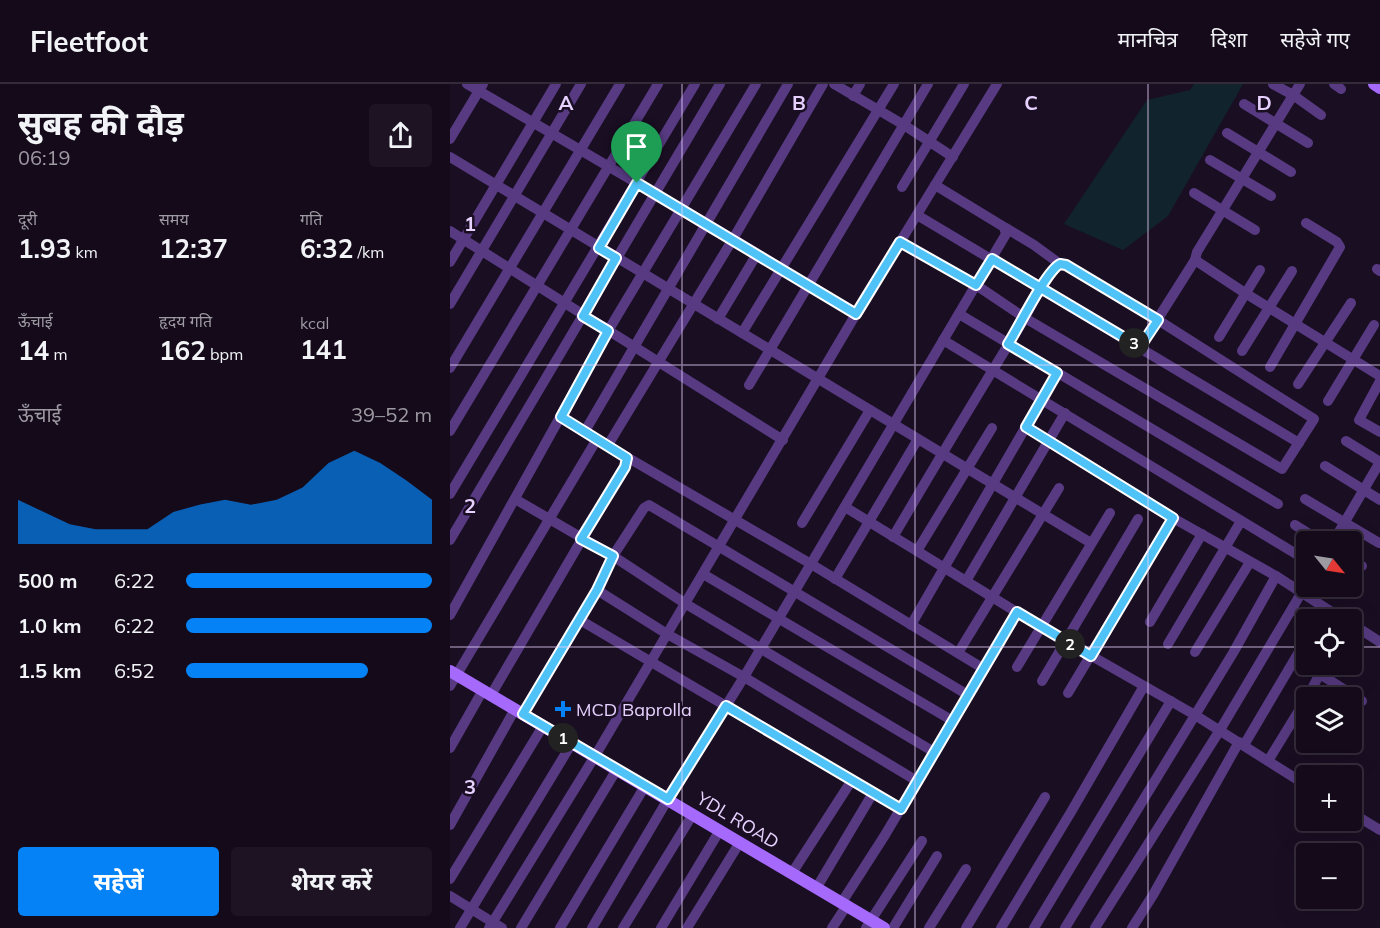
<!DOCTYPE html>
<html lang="hi">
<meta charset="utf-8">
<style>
:root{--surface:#140a1a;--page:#1d1323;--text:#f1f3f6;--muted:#9d9aa2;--line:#332b39;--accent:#0583f6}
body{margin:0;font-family:Mulish,"Noto Sans Devanagari",sans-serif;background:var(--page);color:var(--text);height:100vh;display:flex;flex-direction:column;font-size:22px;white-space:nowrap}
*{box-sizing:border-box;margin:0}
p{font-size:20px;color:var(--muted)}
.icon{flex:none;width:33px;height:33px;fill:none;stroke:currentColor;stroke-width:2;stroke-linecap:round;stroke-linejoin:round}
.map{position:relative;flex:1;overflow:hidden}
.panel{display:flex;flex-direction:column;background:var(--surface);width:450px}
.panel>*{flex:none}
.needle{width:39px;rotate:120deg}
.tools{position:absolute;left:846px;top:447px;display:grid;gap:12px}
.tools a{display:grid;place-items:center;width:66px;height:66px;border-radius:6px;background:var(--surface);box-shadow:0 6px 24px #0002,0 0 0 2px var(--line);font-size:30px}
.pin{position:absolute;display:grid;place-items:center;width:51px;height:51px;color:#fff;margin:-62px -26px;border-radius:50% 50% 50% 0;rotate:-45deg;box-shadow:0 0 6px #0007}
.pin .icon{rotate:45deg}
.km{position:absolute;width:30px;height:30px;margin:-15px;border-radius:50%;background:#222;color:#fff;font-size:16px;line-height:30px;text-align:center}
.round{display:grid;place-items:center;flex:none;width:63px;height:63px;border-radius:6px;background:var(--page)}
.overview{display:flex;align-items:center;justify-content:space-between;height:102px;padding:0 18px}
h1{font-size:33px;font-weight:700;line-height:45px}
.figures{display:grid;grid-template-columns:repeat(3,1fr);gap:9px;height:102px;padding:6px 18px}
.figures div{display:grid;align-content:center}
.figures b{font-size:26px;font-weight:700}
.figures small{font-size:16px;font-weight:400}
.figures p{font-size:16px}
.chart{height:168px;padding:12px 18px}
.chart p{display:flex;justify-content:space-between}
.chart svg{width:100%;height:108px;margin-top:6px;fill:var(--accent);opacity:.7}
.action{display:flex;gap:12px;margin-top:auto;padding:12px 18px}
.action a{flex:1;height:69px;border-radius:6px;background:var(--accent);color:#fff;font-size:24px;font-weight:700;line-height:69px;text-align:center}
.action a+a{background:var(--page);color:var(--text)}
ul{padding:0 18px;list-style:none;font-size:20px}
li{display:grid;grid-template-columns:96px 72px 1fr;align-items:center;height:45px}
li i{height:15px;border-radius:8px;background:var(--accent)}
header{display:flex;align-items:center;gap:36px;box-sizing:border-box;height:84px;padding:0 30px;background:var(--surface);border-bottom:2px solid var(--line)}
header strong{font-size:28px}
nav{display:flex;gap:33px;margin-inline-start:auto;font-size:21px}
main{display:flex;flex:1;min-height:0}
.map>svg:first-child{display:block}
.green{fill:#11232d}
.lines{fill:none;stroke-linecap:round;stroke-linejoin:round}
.street{stroke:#573a81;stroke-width:10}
.secondary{stroke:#a56afc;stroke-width:12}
.route-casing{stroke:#fff;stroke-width:12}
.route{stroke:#4fc3f7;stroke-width:8}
.grid{fill:none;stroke:#e7d1fe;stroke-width:1.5;stroke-opacity:0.55}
.poi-dot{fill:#0583f6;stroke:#1a0e23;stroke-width:2}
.labels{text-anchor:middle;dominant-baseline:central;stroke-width:5;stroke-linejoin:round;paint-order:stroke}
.poi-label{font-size:18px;fill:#e7d1fe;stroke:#1a0e23;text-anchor:start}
.street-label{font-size:18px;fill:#e7d1fe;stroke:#1a0e23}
.grid-label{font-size:20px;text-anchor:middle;font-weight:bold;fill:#e7d1fe;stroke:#1a0e23;stroke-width:5;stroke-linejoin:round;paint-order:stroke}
</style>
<header>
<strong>Fleetfoot</strong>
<nav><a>मानचित्र</a><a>दिशा</a><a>सहेजे गए</a></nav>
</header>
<main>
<section class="panel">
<div class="overview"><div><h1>सुबह की दौड़</h1><p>06:19</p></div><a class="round"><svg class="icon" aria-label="share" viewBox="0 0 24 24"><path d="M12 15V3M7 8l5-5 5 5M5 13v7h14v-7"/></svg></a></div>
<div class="figures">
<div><p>दूरी</p><b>1.93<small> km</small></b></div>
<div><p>समय</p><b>12:37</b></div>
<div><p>गति</p><b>6:32<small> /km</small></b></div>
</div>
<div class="figures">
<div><p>ऊँचाई</p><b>14<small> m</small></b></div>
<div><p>हृदय गति</p><b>162<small> bpm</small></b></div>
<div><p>kcal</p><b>141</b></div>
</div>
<div class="chart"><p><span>ऊँचाई</span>39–52 m</p>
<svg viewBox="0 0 160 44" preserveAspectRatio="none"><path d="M0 44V26L10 31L20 36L30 38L40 38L50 38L60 31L70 28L80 26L90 28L100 26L110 21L120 11L130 6L140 11L150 18L160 26V44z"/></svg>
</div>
<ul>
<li><b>500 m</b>6:22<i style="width:100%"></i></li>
<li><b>1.0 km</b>6:22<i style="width:100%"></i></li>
<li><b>1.5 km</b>6:52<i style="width:74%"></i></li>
</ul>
<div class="action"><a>सहेजें</a><a>शेयर करें</a></div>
</section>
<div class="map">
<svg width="930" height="844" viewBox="0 0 930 844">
<rect width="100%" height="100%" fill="#1a0e23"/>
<polygon class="green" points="744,0 793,0 718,132 673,166 614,140 697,16 740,6"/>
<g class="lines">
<g class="street">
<polyline points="17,0 283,155 406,230"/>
<polyline points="384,0 454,41 503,73"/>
<polyline points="823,0 843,11 871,31"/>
<polyline points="850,0 747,168 745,176 795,209 930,292"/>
<polyline points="884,0 891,5"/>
<polyline points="403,12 410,0"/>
<polyline points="794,20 858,59"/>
<polyline points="777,49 841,88"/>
<polyline points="0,55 33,0"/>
<polyline points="0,73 641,459"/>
<polyline points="760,76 821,112"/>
<polyline points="452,103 514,0"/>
<polyline points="744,109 805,146"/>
<polyline points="467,131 849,359"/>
<polyline points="556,144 584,161 610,180"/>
<polyline points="0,147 333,356"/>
<polyline points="0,178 106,0"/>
<polyline points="927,185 930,187"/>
<polyline points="0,220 131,0"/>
<polyline points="509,230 828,420"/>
<polyline points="268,235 307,170"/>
<polyline points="292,249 444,0"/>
<polyline points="769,253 810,186"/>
<polyline points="493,256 856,476"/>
<polyline points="690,263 745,176"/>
<polyline points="792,267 842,187"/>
<polyline points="820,283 890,163 887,158 856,139"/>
<polyline points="0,284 170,0"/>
<polyline points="930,297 909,336 930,348"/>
<polyline points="848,300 901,219"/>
<polyline points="299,301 478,0"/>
<polyline points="878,317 924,241"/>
<polyline points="575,343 723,434 826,492 894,536"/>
<polyline points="0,347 208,0"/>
<polyline points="135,347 338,0"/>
<polyline points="896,357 930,378"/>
<polyline points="158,361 283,155 373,0"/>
<polyline points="175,372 361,480 534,585"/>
<polyline points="875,382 930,416"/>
<polyline points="0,410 245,0"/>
<polyline points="65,415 163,472 236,520 484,668"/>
<polyline points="855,415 929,459"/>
<polyline points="395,423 591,543 745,631 856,701"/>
<polyline points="352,439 420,326"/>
<polyline points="845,441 872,458"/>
<path d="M443 453C486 380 529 308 573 237 582 222 595 188 610 180L616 181 708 236 864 335 832 385 575 234 526 201 450 158"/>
<polyline points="0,456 270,0"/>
<polyline points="883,458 930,378"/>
<polyline points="467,467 542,344"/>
<polyline points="902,476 912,482"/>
<polyline points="253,490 503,637"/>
<polyline points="385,495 468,355"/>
<polyline points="516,497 615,329"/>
<polyline points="899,502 905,506"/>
<polyline points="147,506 217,550 294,593 467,697"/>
<polyline points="842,525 860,536"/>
<polyline points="0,531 158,247 306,0"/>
<polyline points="130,536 451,725"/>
<polyline points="700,538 752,450"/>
<polyline points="902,540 930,558"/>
<polyline points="461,541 607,289"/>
<polyline points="718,560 791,437"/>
<polyline points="745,568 800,478"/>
<polyline points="508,569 609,404"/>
<polyline points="902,577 909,581"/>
<polyline points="567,583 660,429"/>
<polyline points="870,590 912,617"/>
<polyline points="592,597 688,435"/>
<polyline points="0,602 147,355"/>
<polyline points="618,609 723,434"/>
<polyline points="41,611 177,378 173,371 111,333"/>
<polyline points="857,614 875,580"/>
<polyline points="73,630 147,506 163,472 194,424 199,421 518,611"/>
<polyline points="794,661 856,556"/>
<polyline points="0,664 33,606"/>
<polyline points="818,677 856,615"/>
<polyline points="902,729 930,746"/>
<polyline points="0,741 65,625"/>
<polyline points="342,789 402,696"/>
<polyline points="0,795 93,642"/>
<polyline points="367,803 423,709"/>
<polyline points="0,812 52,844"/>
<polyline points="392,818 435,751 567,528"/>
<polyline points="10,844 122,659"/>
<polyline points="39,844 145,672 406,230 547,0"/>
<polyline points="71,844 167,685"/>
<polyline points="110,844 195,702"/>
<polyline points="142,844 218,715 294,593 556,150 554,143 485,101"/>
<polyline points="173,844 243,730"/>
<polyline points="211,844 270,746"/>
<polyline points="237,844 290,758"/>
<polyline points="382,844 397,821"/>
<polyline points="416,844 472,757"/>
<polyline points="443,844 487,772"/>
<polyline points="479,844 516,785"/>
<polyline points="516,844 595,713"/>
<polyline points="551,844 621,728 694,602"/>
<polyline points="584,844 721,617"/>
<polyline points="615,844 783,569 826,492"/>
<polyline points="645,844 770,646 856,501"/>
<polyline points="682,844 703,811 789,658"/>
</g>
<g class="secondary">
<polyline points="924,0 930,4"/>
<polyline points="0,587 434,844"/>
</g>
</g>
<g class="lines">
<defs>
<path id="route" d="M187 99 149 164 166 174 133 232 158 247 111 333 177 374 175 383 131 455 163 472 147 506 73 630 218 715 276 622 451 725 567 528 641 572 723 434 576 343 607 289 558 260C569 243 596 187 610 180L616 181 708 236 690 263 542 175 526 201 450 158 406 230 187 99"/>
</defs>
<use href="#route" class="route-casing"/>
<use href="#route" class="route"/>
</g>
<path class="grid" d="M232 0V844M465 0V844M698 0V844M0 281H930M0 563H856M902 563H930"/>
<path class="poi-dot" d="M110 616h6v6h6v6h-6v6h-6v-6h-6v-6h6z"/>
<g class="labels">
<g class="poi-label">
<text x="126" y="625">MCD Baprolla</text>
</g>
<g class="street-label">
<text transform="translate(288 736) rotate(31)">YDL ROAD</text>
</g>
</g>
<g class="grid-label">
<text x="116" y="26">A</text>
<text x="349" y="26">B</text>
<text x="581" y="26">C</text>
<text x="814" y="26">D</text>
<text x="20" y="147">1</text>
<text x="20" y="429">2</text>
<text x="20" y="710">3</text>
</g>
</svg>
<div class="tools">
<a><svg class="needle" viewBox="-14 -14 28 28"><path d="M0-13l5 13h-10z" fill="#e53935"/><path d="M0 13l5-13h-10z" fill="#9d9aa2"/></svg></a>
<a><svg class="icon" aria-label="locate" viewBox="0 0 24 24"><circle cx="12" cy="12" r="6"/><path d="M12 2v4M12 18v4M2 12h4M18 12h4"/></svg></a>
<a><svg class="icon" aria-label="layers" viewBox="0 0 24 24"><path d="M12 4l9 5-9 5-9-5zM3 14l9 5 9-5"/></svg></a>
<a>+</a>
<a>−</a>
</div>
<div class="pin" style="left:187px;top:99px;background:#1e9e55"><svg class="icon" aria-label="arrive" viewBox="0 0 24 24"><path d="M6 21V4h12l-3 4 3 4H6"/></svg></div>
<b class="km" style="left:113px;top:654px">1</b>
<b class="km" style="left:620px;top:560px">2</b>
<b class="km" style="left:684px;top:259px">3</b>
</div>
</main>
